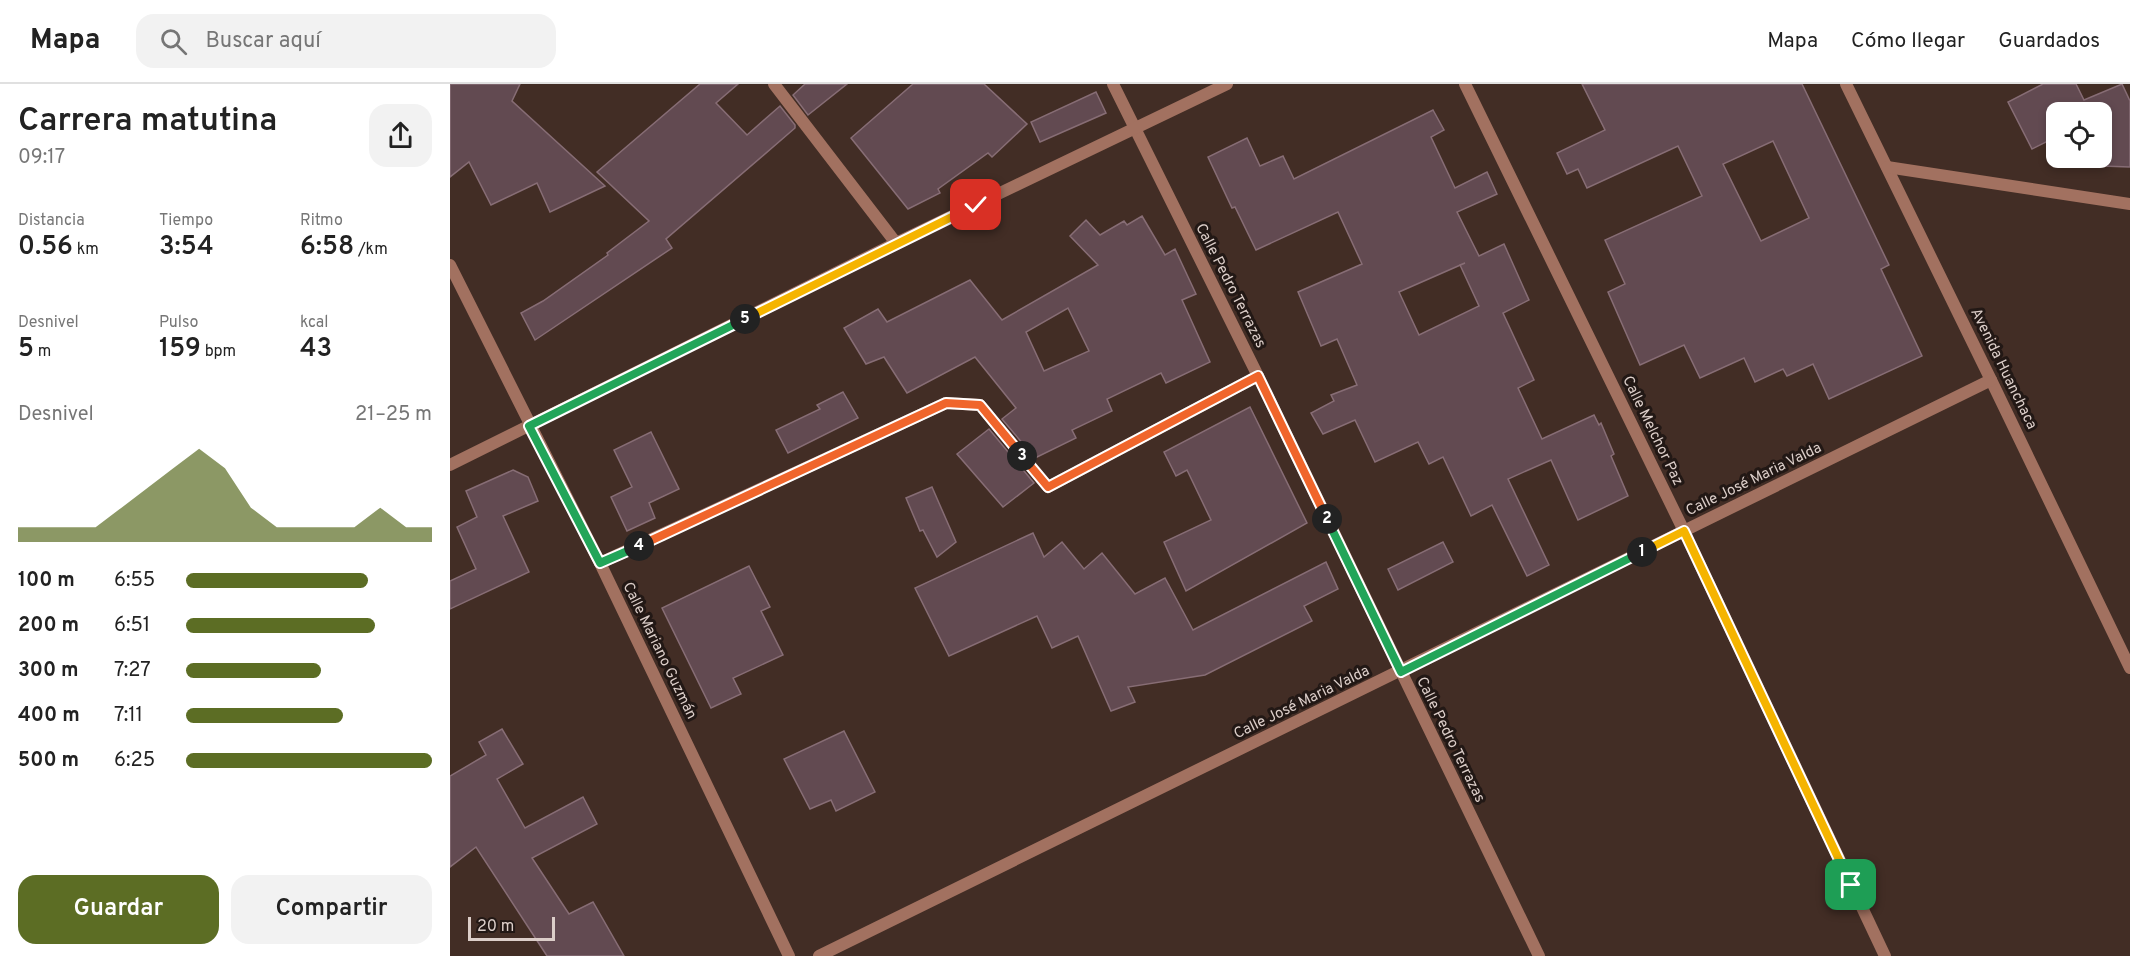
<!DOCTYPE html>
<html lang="es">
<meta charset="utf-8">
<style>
:root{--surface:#fff;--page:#f2f2f2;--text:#222;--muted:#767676;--line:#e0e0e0;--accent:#5c6d24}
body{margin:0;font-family:Overpass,sans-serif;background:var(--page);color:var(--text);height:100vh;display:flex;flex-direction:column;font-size:22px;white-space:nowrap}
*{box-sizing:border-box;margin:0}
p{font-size:20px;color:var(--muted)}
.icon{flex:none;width:33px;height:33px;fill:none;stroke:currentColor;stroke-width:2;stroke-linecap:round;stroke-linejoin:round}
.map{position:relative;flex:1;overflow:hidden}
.side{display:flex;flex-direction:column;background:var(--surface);width:450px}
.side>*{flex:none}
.tools{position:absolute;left:1596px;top:18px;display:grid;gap:12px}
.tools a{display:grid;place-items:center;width:66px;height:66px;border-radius:12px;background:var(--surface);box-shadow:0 3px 9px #0003;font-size:30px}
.scale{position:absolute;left:18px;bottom:15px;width:87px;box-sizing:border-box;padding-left:6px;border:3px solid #dccec9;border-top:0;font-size:16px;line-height:21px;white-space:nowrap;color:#dccec9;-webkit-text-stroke:4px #221815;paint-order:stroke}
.pin{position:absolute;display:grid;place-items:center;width:51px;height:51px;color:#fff;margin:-26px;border-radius:12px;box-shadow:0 3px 9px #0006}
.km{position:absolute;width:30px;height:30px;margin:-15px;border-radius:50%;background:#222;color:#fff;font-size:16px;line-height:30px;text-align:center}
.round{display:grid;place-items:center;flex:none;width:63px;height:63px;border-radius:18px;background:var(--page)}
.summary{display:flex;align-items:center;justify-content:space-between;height:102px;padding:0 18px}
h1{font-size:33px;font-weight:600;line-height:45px}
.stats{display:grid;grid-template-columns:repeat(3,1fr);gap:9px;height:102px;padding:6px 18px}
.stats div{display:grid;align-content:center}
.stats b{font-size:26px;font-weight:600}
.stats small{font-size:16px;font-weight:400}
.stats p{font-size:16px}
.chart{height:168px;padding:12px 18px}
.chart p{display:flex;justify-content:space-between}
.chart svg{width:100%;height:108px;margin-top:6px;fill:var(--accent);opacity:.7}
.button{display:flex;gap:12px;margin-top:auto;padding:12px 18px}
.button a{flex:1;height:69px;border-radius:18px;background:var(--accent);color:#fff;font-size:24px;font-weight:600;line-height:69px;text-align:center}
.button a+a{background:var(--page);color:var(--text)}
ul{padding:0 18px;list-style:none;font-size:20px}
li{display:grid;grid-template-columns:96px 72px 1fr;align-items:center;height:45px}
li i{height:15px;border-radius:8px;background:var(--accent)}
header{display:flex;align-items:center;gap:36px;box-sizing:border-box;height:84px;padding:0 30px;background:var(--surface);border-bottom:2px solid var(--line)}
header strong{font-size:28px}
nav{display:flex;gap:33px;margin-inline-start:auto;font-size:21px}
.search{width:420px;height:54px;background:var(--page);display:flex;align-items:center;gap:15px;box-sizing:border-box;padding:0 21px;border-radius:18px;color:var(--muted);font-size:22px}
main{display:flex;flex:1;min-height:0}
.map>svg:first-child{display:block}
.building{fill:#624a51;stroke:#876d75;stroke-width:1.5;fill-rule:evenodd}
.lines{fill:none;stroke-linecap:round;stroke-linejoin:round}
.lane{stroke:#a27160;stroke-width:12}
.street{stroke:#a27160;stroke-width:12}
.split-1-casing{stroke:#fff;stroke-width:12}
.split-2-casing{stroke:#fff;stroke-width:12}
.split-3-casing{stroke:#fff;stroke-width:12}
.split-4-casing{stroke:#fff;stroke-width:12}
.split-5-casing{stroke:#fff;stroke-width:12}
.split-6-casing{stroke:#fff;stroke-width:12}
.split-1{stroke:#f5b400;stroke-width:8}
.split-2{stroke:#22a559;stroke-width:8}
.split-3{stroke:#f0652b;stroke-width:8}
.split-4{stroke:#f0652b;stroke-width:8}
.split-5{stroke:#22a559;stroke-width:8}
.split-6{stroke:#f5b400;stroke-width:8}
.labels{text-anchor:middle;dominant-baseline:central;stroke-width:6;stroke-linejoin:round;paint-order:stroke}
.street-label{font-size:15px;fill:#dccec9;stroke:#221815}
</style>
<header>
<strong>Mapa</strong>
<div class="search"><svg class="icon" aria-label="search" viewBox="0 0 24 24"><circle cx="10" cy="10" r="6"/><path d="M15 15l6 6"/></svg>Buscar aquí</div>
<nav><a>Mapa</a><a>Cómo llegar</a><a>Guardados</a></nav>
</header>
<main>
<section class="side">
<div class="summary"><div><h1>Carrera matutina</h1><p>09:17</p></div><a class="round"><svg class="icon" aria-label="share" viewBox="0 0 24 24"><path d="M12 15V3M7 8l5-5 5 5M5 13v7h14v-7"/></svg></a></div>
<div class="stats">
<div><p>Distancia</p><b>0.56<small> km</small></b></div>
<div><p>Tiempo</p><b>3:54</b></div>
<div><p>Ritmo</p><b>6:58<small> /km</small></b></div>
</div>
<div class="stats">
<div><p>Desnivel</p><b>5<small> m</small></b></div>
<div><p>Pulso</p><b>159<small> bpm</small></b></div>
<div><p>kcal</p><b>43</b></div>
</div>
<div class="chart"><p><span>Desnivel</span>21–25 m</p>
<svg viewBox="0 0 160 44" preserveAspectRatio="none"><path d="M0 44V38L10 38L20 38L30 38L40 30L50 22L60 14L70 6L80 14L90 30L100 38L110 38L120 38L130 38L140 30L150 38L160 38V44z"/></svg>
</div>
<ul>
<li><b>100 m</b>6:55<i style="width:74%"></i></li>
<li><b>200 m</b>6:51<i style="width:77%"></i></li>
<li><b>300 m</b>7:27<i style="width:55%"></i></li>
<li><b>400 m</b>7:11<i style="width:64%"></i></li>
<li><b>500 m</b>6:25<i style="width:100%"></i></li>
</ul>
<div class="button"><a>Guardar</a><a>Compartir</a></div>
</section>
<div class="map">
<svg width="1680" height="872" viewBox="0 0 1680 872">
<rect width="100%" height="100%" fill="#422d25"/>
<g class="building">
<polygon points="0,0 70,0 62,17 155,102 100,128 87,99 41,121 19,78 0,93"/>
<polygon points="250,0 288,0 266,19 297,51 330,22 345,41 345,44 216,155 222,164 85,256 71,229 93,217 158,171 157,169 199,137 147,88"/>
<polygon points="355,0 397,0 358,31 343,11"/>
<polygon points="463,0 534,0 577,40 542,73 538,69 488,105 490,109 458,125 401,54"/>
<path d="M1132 0H1352L1439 181 1431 185 1472 272 1379 315 1363 280 1337 292 1333 285 1305 298 1294 274 1250 294 1234 261 1190 281 1158 208 1175 200 1155 156 1252 112 1228 62 1137 104 1128 85 1117 90 1107 69 1155 46ZM1323 57 1359 134 1311 157 1273 80Z"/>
<polygon points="1593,0 1626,0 1634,16 1672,0 1680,17 1680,83 1652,82 1652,28 1606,28 1606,53 1582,65 1558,18"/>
<polygon points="646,8 656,29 590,58 581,38"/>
<path d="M983 26 994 46 981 53 1005 104 1037 88 1047 110 1007 128 1029 172 1054 160 1079 216 1053 229 1084 296 1068 304 1092 355 1144 331 1149 341 1151 339 1164 370 1161 372 1178 412 1128 436 1101 376 1058 395 1099 481 1077 492 1042 421 1021 432 993 373 979 380 968 358 925 378 905 336 873 350 861 329 884 317 881 311 907 301 887 255 871 262 848 208 912 180 888 128 806 166 785 123 782 124 758 73 797 54 810 82 833 72 844 95ZM1015 179 1010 181 1029 222 969 251 949 208Z"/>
<path d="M692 132 715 171 725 165 746 210 732 216 760 278 716 299 711 289 657 315 662 327 622 346 626 354 585 374 552 335 566 324 525 273 457 309 434 273 416 280 394 244 428 225 437 238 520 196 552 236 648 181 620 152 636 136 650 151 674 137 677 141ZM618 224 639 267 594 287 576 248Z"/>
<polygon points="393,308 408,334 338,369 326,346 370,325 367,321"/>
<polygon points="800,323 857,439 736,507 714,458 761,436 737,386 726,392 714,368"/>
<polygon points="539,345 584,399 553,423 507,370"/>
<polygon points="201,348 229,405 199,419 205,434 177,447 161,413 182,403 164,366"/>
<polygon points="63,386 78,393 88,417 53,432 79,488 0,525 0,497 26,485 7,443 27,433 16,407"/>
<polygon points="482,403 506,458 487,473 473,446 470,447 456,414"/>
<polygon points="583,449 594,473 612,458 634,485 652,469 685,510 715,494 743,546 876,478 888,505 854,522 862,537 755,591 678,603 685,618 661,627 628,552 602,564 587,532 499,572 465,504"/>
<polygon points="993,458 1003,478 948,506 938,485"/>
<polygon points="299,482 320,523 311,527 333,571 283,594 291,610 261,624 212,524"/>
<polygon points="52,645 73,680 47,695 75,744 133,713 147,740 82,774 119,830 143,818 174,872 97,872 26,763 0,783 0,692 36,671 29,658"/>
<polygon points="394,647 425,708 386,727 381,716 360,725 334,675"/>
</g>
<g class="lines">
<polyline class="lane" points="496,319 530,321 598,403"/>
<g class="street">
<polyline points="324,0 446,159"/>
<polyline points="663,0 808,292 1089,872"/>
<polyline points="1015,0 1234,447 1435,872"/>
<polyline points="1396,0 1541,296 1680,584"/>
<polyline points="1437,83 1680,120"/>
<polyline points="0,181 150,479 339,872"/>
<polyline points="0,381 446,159 777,0"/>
<polyline points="598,403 808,292"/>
<polyline points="150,479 496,319"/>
<polyline points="369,872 1541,296"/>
</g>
</g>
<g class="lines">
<defs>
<polyline id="split-1" points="1192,468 1234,447 1401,801"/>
<polyline id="split-2" points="877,435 951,588 1192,468"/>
<polyline id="split-3" points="572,372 598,403 808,292 877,435"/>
<polyline id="split-4" points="189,462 496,319 530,321 572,372"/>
<polyline id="split-5" points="189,462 150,479 79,342 295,235"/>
<polyline id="split-6" points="295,235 526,121"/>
</defs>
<use href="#split-1" class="split-1-casing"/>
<use href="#split-2" class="split-2-casing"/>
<use href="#split-3" class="split-3-casing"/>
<use href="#split-4" class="split-4-casing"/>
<use href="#split-5" class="split-5-casing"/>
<use href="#split-6" class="split-6-casing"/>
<use href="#split-1" class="split-1"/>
<use href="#split-2" class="split-2"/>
<use href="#split-3" class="split-3"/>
<use href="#split-4" class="split-4"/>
<use href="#split-5" class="split-5"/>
<use href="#split-6" class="split-6"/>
</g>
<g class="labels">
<g class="street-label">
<text transform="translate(780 202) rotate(63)">Calle Pedro Terrazas</text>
<text transform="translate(1553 285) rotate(64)">Avenida Huanchaca</text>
<text transform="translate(1202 347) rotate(64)">Calle Melchor Paz</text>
<text transform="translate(1304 396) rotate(-26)">Calle José Maria Valda</text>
<text transform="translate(209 567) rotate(64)">Calle Mariano Guzmán</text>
<text transform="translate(852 619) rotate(-26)">Calle José Maria Valda</text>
<text transform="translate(1000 656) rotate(64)">Calle Pedro Terrazas</text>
</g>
</g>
</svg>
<div class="tools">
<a><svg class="icon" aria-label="locate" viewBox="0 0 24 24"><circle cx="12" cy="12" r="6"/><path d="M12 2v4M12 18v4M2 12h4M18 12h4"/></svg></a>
</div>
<div class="scale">20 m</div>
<div class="pin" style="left:1401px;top:801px;background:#1e9e55"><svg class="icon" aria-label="arrive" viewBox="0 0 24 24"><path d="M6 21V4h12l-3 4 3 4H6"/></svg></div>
<div class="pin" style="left:526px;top:121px;background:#d93025"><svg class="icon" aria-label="check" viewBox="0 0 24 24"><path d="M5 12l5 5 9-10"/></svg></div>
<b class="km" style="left:1192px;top:468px">1</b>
<b class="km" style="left:877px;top:435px">2</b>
<b class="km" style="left:572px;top:372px">3</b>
<b class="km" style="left:189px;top:462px">4</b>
<b class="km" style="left:295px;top:235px">5</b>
</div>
</main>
